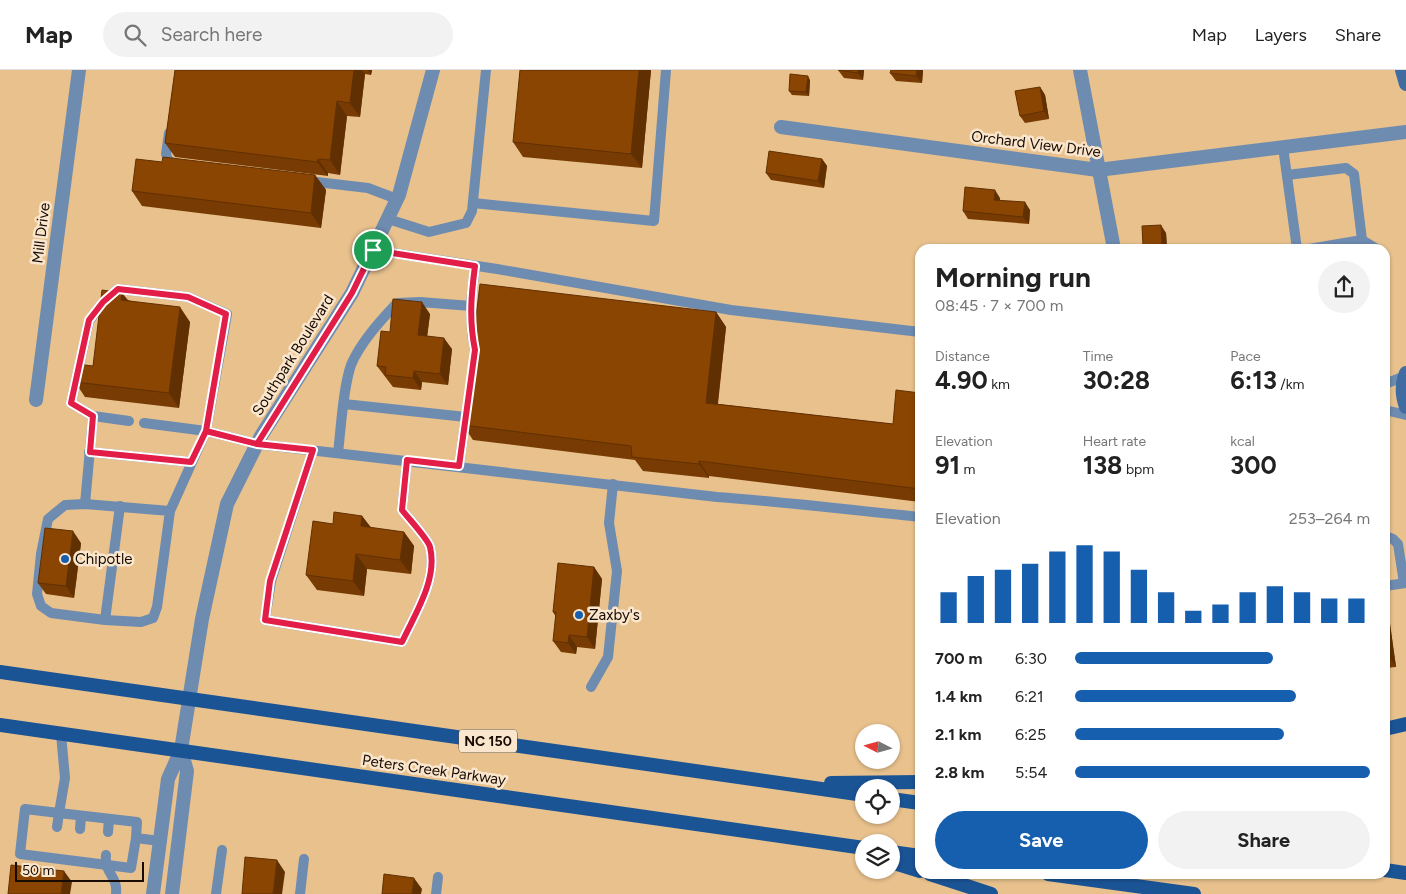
<!DOCTYPE html>
<meta charset="utf-8">
<style>
:root{--surface:#fff;--page:#f2f2f2;--text:#222;--muted:#767676;--line:#e0e0e0;--accent:#165faf}
body{margin:0;font-family:Figtree,sans-serif;background:var(--page);color:var(--text);height:100vh;display:flex;flex-direction:column;font-size:19px;white-space:nowrap}
*{box-sizing:border-box;margin:0}
p{font-size:16px;color:var(--muted)}
.icon{flex:none;width:28px;height:28px;fill:none;stroke:currentColor;stroke-width:2;stroke-linecap:round;stroke-linejoin:round}
.map{position:relative;flex:1;overflow:hidden}
.drawer{position:absolute;left:915px;top:174px;width:475px;height:635px;display:flex;flex-direction:column;background:var(--surface);border-radius:15px;box-shadow:0 1px 4px #0004}
.drawer>*{flex:none}
.needle{width:32px;rotate:276deg}
.controls{position:absolute;left:855px;top:654px;display:grid;gap:10px}
.controls a{display:grid;place-items:center;width:45px;height:45px;border-radius:50%;background:var(--surface);box-shadow:0 1px 4px #0004;font-size:25px}
.scale{position:absolute;left:15px;bottom:12px;width:129px;box-sizing:border-box;padding-left:5px;border:2px solid #170a00;border-top:0;font-size:14px;line-height:18px;white-space:nowrap;color:#170a00;-webkit-text-stroke:4px #fae6cc;paint-order:stroke}
.pin{position:absolute;display:grid;place-items:center;width:42px;height:42px;color:#fff;margin:-21px;border:2px solid #fff;border-radius:50%;box-shadow:0 1px 5px #0007}
.round{display:grid;place-items:center;flex:none;width:52px;height:52px;border-radius:26px;background:var(--page)}
.overview{display:flex;align-items:center;justify-content:space-between;height:85px;padding:0 20px}
h1{font-size:28px;font-weight:700;line-height:38px}
.stats{display:grid;grid-template-columns:repeat(3,1fr);gap:8px;height:85px;padding:5px 20px}
.stats div{display:grid;align-content:center}
.stats b{font-size:25px;font-weight:700}
.stats small{font-size:14px;font-weight:400}
.stats p{font-size:14px}
.chart{height:140px;padding:10px 20px}
.chart p{display:flex;justify-content:space-between}
.chart svg{width:100%;height:90px;margin-top:5px;stroke:var(--accent);stroke-width:6}
.button{display:flex;gap:10px;margin-top:auto;padding:10px 20px}
.button a{flex:1;height:58px;border-radius:30px;background:var(--accent);color:#fff;font-size:20px;font-weight:700;line-height:58px;text-align:center}
.button a+a{background:var(--page);color:var(--text)}
ul{padding:0 20px;list-style:none;font-size:16px}
li{display:grid;grid-template-columns:80px 60px 1fr;align-items:center;height:38px}
li i{height:12px;border-radius:6px;background:var(--accent)}
header{display:flex;align-items:center;gap:30px;box-sizing:border-box;height:70px;padding:0 25px;background:var(--surface);border-bottom:1px solid var(--line)}
header strong{font-size:24px}
nav{display:flex;gap:28px;margin-inline-start:auto;font-size:18px}
.search{width:350px;height:45px;background:var(--page);display:flex;align-items:center;gap:12px;box-sizing:border-box;padding:0 18px;border-radius:28px;color:var(--muted);font-size:19px}
.map>svg:first-child{display:block}
.lines{fill:none;stroke-linecap:round;stroke-linejoin:round}
.service{stroke:#6e8bb0;stroke-width:10}
.minor{stroke:#6e8bb0;stroke-width:14}
.tertiary{stroke:#6e8bb0;stroke-width:14}
.secondary{stroke:#406ca1;stroke-width:14}
.primary{stroke:#1a5495;stroke-width:14}
.wall{fill:#773b03}
.shaded-wall{fill:#613002}
.building{fill:#8a4503;stroke:#613002}
.route-casing{stroke:#fff;stroke-width:10}
.route{stroke:#e11d48;stroke-width:6}
.poi-dot{fill:#165faf;stroke:#fae6cc;stroke-width:2}
.labels{text-anchor:middle;dominant-baseline:central;stroke-width:5;stroke-linejoin:round;paint-order:stroke}
.shield{fill:#fae6cc;stroke:#5b4c3d;stroke-width:1}
.shield-label{font-size:14px;font-weight:bold;fill:#170a00}
.street-label{font-size:15px;fill:#170a00;stroke:#fae6cc}
.poi-label{font-size:15px;fill:#170a00;stroke:#fae6cc;text-anchor:start}
</style>
<header>
<strong>Map</strong>
<div class="search"><svg class="icon" aria-label="search" viewBox="0 0 24 24"><circle cx="10" cy="10" r="6"/><path d="M15 15l6 6"/></svg>Search here</div>
<nav><a>Map</a><a>Layers</a><a>Share</a></nav>
</header>
<div class="map">
<svg width="1406" height="824" viewBox="0 0 1406 824">
<rect width="100%" height="100%" fill="#e8c18d"/>
<g class="lines">
<g class="service">
<polyline points="169,63 166,84 168,90 177,95"/>
<polyline points="1283,77 1297,179"/>
<polyline points="1287,105 1346,98 1354,104 1362,170 1377,179"/>
<polyline points="308,111 368,118 397,129"/>
<polyline points="473,133 654,151 666,0"/>
<polyline points="388,149 429,162 466,153 472,141 486,0"/>
<polyline points="1309,179 1362,170"/>
<polyline points="373,180 497,199 731,240 920,262"/>
<polyline points="475,281 472,263 471,232 475,196"/>
<polyline points="1385,314 1405,306"/>
<polyline points="344,334 466,347"/>
<polyline points="1385,340 1406,345"/>
<polyline points="129,351 93,346 71,333 89,251 103,232 118,219 188,227 227,244 206,361 170,441 157,537 153,548 141,552 105,550 51,543 41,536 37,524 41,484 48,449 65,435 85,434 170,441"/>
<path d="M144 353 206 361 257 374 717 427C785 432 852 440 920 447"/>
<path d="M313 380 271 511 265 550 402 572C415 544 438 509 430 477 428 469 408 448 402 440L407 390"/>
<polyline points="89,382 191,392"/>
<path d="M338 383C341 358 343 318 351 295 360 273 381 250 397 233L420 232 471 236"/>
<polyline points="459,396 466,345"/>
<polyline points="85,434 93,346"/>
<polyline points="1385,466 1393,469 1398,474 1404,513"/>
<polyline points="1385,516 1406,513"/>
<polyline points="105,550 120,436"/>
<polyline points="591,617 608,587 617,501 609,453 613,414"/>
<polyline points="61,664 65,708 59,743 137,752 136,768 160,771"/>
<polyline points="57,757 59,743 25,739 20,784 131,798 136,768"/>
<polyline points="80,759 81,746"/>
<polyline points="108,762 109,749"/>
<path d="M106 785C104 804 118 805 116 824"/>
<polyline points="216,824 222,780"/>
<polyline points="300,824 304,789"/>
<polyline points="436,824 438,807"/>
</g>
<g class="minor">
<polyline points="1080,0 1114,179"/>
<polyline points="781,57 1098,100 1406,62"/>
<polyline points="36,330 79,0"/>
</g>
<g class="tertiary">
<polyline points="153,824 168,709 181,680 202,549 227,434 261,366 352,223 399,125 433,0"/>
<polyline points="172,824 187,701 181,680"/>
</g>
<g class="secondary">
<polyline points="1402,0 1406,14"/>
<path d="M1406 303C1401 315 1402 326 1406 337"/>
</g>
<g class="primary">
<polyline points="0,602 864,725"/>
<polyline points="0,655 864,778"/>
<polyline points="1385,659 1406,654"/>
<polyline points="831,713 920,712"/>
<polyline points="891,729 920,733"/>
<polyline points="891,782 920,786"/>
<polyline points="891,792 920,801"/>
<polyline points="1385,800 1406,803"/>
<polyline points="930,804 991,824"/>
<polyline points="1048,804 1194,824"/>
</g>
</g>
<g class="wall">
<polygon points="175,0 372,0 371,5 365,4 360,47 347,46 340,105 328,103 328,106 175,87 165,73"/>
<polygon points="651,0 642,98 523,87 513,72"/>
<polygon points="838,0 864,0 863,10 844,8"/>
<polygon points="923,0 922,13 896,11 890,3"/>
<polygon points="810,10 809,26 792,25 789,21"/>
<polygon points="1040,17 1045,25 1049,49 1025,53 1020,46"/>
<polygon points="822,89 827,96 824,118 771,110 766,103"/>
<polygon points="315,105 326,120 321,158 142,136 132,121"/>
<polygon points="1000,128 1000,130 1030,140 1029,154 968,149 963,141"/>
<polygon points="1166,163 1167,179 1145,179 1143,176"/>
<polygon points="122,223 128,230 190,252 179,338 85,327 75,312 93,296"/>
<polygon points="716,242 726,257 718,334 893,354 920,323 920,432 709,406 709,408 643,401 635,390 473,370 463,355"/>
<polygon points="430,244 427,266 452,279 448,315 422,312 421,320 393,317 377,296 390,262"/>
<polygon points="362,446 371,458 404,462 414,476 411,504 367,499 364,526 317,520 306,505 333,454"/>
<polygon points="81,473 74,528 46,524 38,513"/>
<polygon points="594,497 602,509 595,579 577,577 576,584 561,582 553,571 556,547 553,542"/>
<polygon points="1385,541 1389,547 1396,597 1385,598"/>
</g>
<g class="shaded-wall">
<polygon points="354,0 362,0 365,4 360,47 350,33"/>
<polygon points="368,0 372,0 371,5"/>
<polygon points="639,0 651,0 642,98 631,84"/>
<polygon points="858,0 864,0 863,10 858,3"/>
<polygon points="917,0 923,0 922,13 916,6"/>
<polygon points="808,6 810,10 809,26 806,22"/>
<polygon points="1040,17 1045,25 1049,49 1044,41"/>
<polygon points="337,31 347,46 340,105 330,90"/>
<polygon points="318,89 328,103 328,106 317,92"/>
<polygon points="822,89 827,96 824,118 818,111"/>
<polygon points="315,105 326,120 321,158 311,143"/>
<polygon points="995,120 1000,128 999,137 994,130"/>
<polygon points="1025,132 1030,140 1029,154 1023,147"/>
<polygon points="1161,155 1166,163 1167,179 1165,179 1162,174"/>
<polygon points="122,223 133,238 121,230"/>
<polygon points="422,232 430,244 426,276 418,265"/>
<polygon points="180,237 190,252 179,338 169,323"/>
<polygon points="716,242 726,257 716,348 706,333"/>
<polygon points="444,268 452,279 448,315 440,304"/>
<polygon points="414,301 422,312 421,320 413,308"/>
<polygon points="699,391 709,406 709,408 699,394"/>
<polygon points="362,446 373,460 361,456"/>
<polygon points="73,461 81,473 74,528 66,516"/>
<polygon points="404,462 414,476 411,504 400,490"/>
<polygon points="356,484 367,499 364,526 353,511"/>
<polygon points="594,497 602,509 595,579 587,567"/>
<polygon points="1385,541 1389,547 1396,597 1388,585 1385,564"/>
<polygon points="569,565 577,577 576,584 568,573"/>
<polygon points="277,790 285,802 282,824 273,824"/>
<polygon points="64,801 72,812 70,824 61,824"/>
<polygon points="414,808 422,819 421,824 412,824"/>
</g>
<g class="building">
<polygon points="175,0 354,0 350,33 337,31 330,90 318,89 317,92 165,73"/>
<polygon points="520,0 639,0 631,84 513,72"/>
<polygon points="838,0 858,0 858,3"/>
<polygon points="891,0 917,0 916,6 890,3"/>
<polygon points="790,4 808,6 806,22 789,21"/>
<polygon points="1040,17 1044,41 1020,46 1015,21"/>
<polygon points="769,81 822,89 818,111 766,103"/>
<polygon points="163,87 315,105 311,143 132,121 136,89 162,92"/>
<polygon points="965,117 995,120 994,130 1025,132 1023,147 963,141"/>
<polygon points="1161,155 1162,174 1143,176 1142,156"/>
<polygon points="480,214 716,242 706,333 893,354 896,320 920,323 920,419 699,391 699,394 632,387 631,376 463,355"/>
<polygon points="102,220 122,223 121,230 180,237 169,323 75,312 77,294 93,296"/>
<polygon points="393,229 422,232 418,265 444,268 440,304 414,301 413,308 385,305 386,297 377,296 381,261 390,262"/>
<polygon points="334,442 362,446 361,456 404,462 400,490 356,484 353,511 306,505 313,451 333,454"/>
<polygon points="45,458 73,461 66,516 38,513"/>
<polygon points="558,493 594,497 587,567 569,565 568,573 553,571 556,542 553,542"/>
<polygon points="1385,564 1388,585 1385,586"/>
<polygon points="245,787 277,790 273,824 242,824"/>
<polygon points="11,795 64,801 61,824 8,824"/>
<polygon points="384,804 414,808 412,824 382,824"/>
</g>
<g class="lines">
<defs>
<path id="route" d="M373 180 352 223 257 374 206 361 226 244 188 227 118 219 103 232 89 250 71 333 93 346 90 382 191 392 206 361 257 374 313 380 270 511 265 550 402 572C415 544 438 509 430 477 428 469 408 448 402 440L407 390 459 396 475 280C469 250 471 226 475 196L373 180"/>
</defs>
<use href="#route" class="route-casing"/>
<use href="#route" class="route"/>
</g>
<g class="poi-dot">
<circle cx="65" cy="489" r="5"/>
<circle cx="579" cy="545" r="5"/>
</g>
<g class="labels">
<rect class="shield" x="459" y="659.5" width="58" height="23" rx="4"/>
<g class="shield-label">
<text x="488" y="671">NC 150</text>
</g>
<g class="street-label">
<text transform="translate(1036 74) rotate(7)">Orchard View Drive</text>
<text transform="translate(41 163) rotate(-83)">Mill Drive</text>
<text transform="translate(293 285) rotate(-58)">Southpark Boulevard</text>
<text transform="translate(434 700) rotate(8)">Peters Creek Parkway</text>
</g>
<g class="poi-label">
<text x="75" y="489">Chipotle</text>
<text x="589" y="545">Zaxby's</text>
</g>
</g>
</svg>
<div class="controls">
<a><svg class="needle" viewBox="-14 -14 28 28"><path d="M0-13l5 13h-10z" fill="#e53935"/><path d="M0 13l5-13h-10z" fill="#767676"/></svg></a>
<a><svg class="icon" aria-label="locate" viewBox="0 0 24 24"><circle cx="12" cy="12" r="6"/><path d="M12 2v4M12 18v4M2 12h4M18 12h4"/></svg></a>
<a><svg class="icon" aria-label="layers" viewBox="0 0 24 24"><path d="M12 4l9 5-9 5-9-5zM3 14l9 5 9-5"/></svg></a>
</div>
<div class="scale">50 m</div>
<div class="pin" style="left:373px;top:180px;background:#1e9e55"><svg class="icon" aria-label="arrive" viewBox="0 0 24 24"><path d="M6 21V4h12l-3 4 3 4H6"/></svg></div>
<section class="drawer">
<div class="overview"><div><h1>Morning run</h1><p>08:45 · 7 × 700 m</p></div><a class="round"><svg class="icon" aria-label="share" viewBox="0 0 24 24"><path d="M12 15V3M7 8l5-5 5 5M5 13v7h14v-7"/></svg></a></div>
<div class="stats">
<div><p>Distance</p><b>4.90<small> km</small></b></div>
<div><p>Time</p><b>30:28</b></div>
<div><p>Pace</p><b>6:13<small> /km</small></b></div>
</div>
<div class="stats">
<div><p>Elevation</p><b>91<small> m</small></b></div>
<div><p>Heart rate</p><b>138<small> bpm</small></b></div>
<div><p>kcal</p><b>300</b></div>
</div>
<div class="chart"><p><span>Elevation</span>253–264 m</p>
<svg viewBox="0 0 160 44" preserveAspectRatio="none"><path d="M5 44V29M15 44V21M25 44V18M35 44V15M45 44V9M55 44V6M65 44V9M75 44V18M85 44V29M95 44V38M105 44V35M115 44V29M125 44V26M135 44V29M145 44V32M155 44V32"/></svg>
</div>
<ul>
<li><b>700 m</b>6:30<i style="width:67%"></i></li>
<li><b>1.4 km</b>6:21<i style="width:75%"></i></li>
<li><b>2.1 km</b>6:25<i style="width:71%"></i></li>
<li><b>2.8 km</b>5:54<i style="width:100%"></i></li>
</ul>
<div class="button"><a>Save</a><a>Share</a></div>
</section>
</div>
